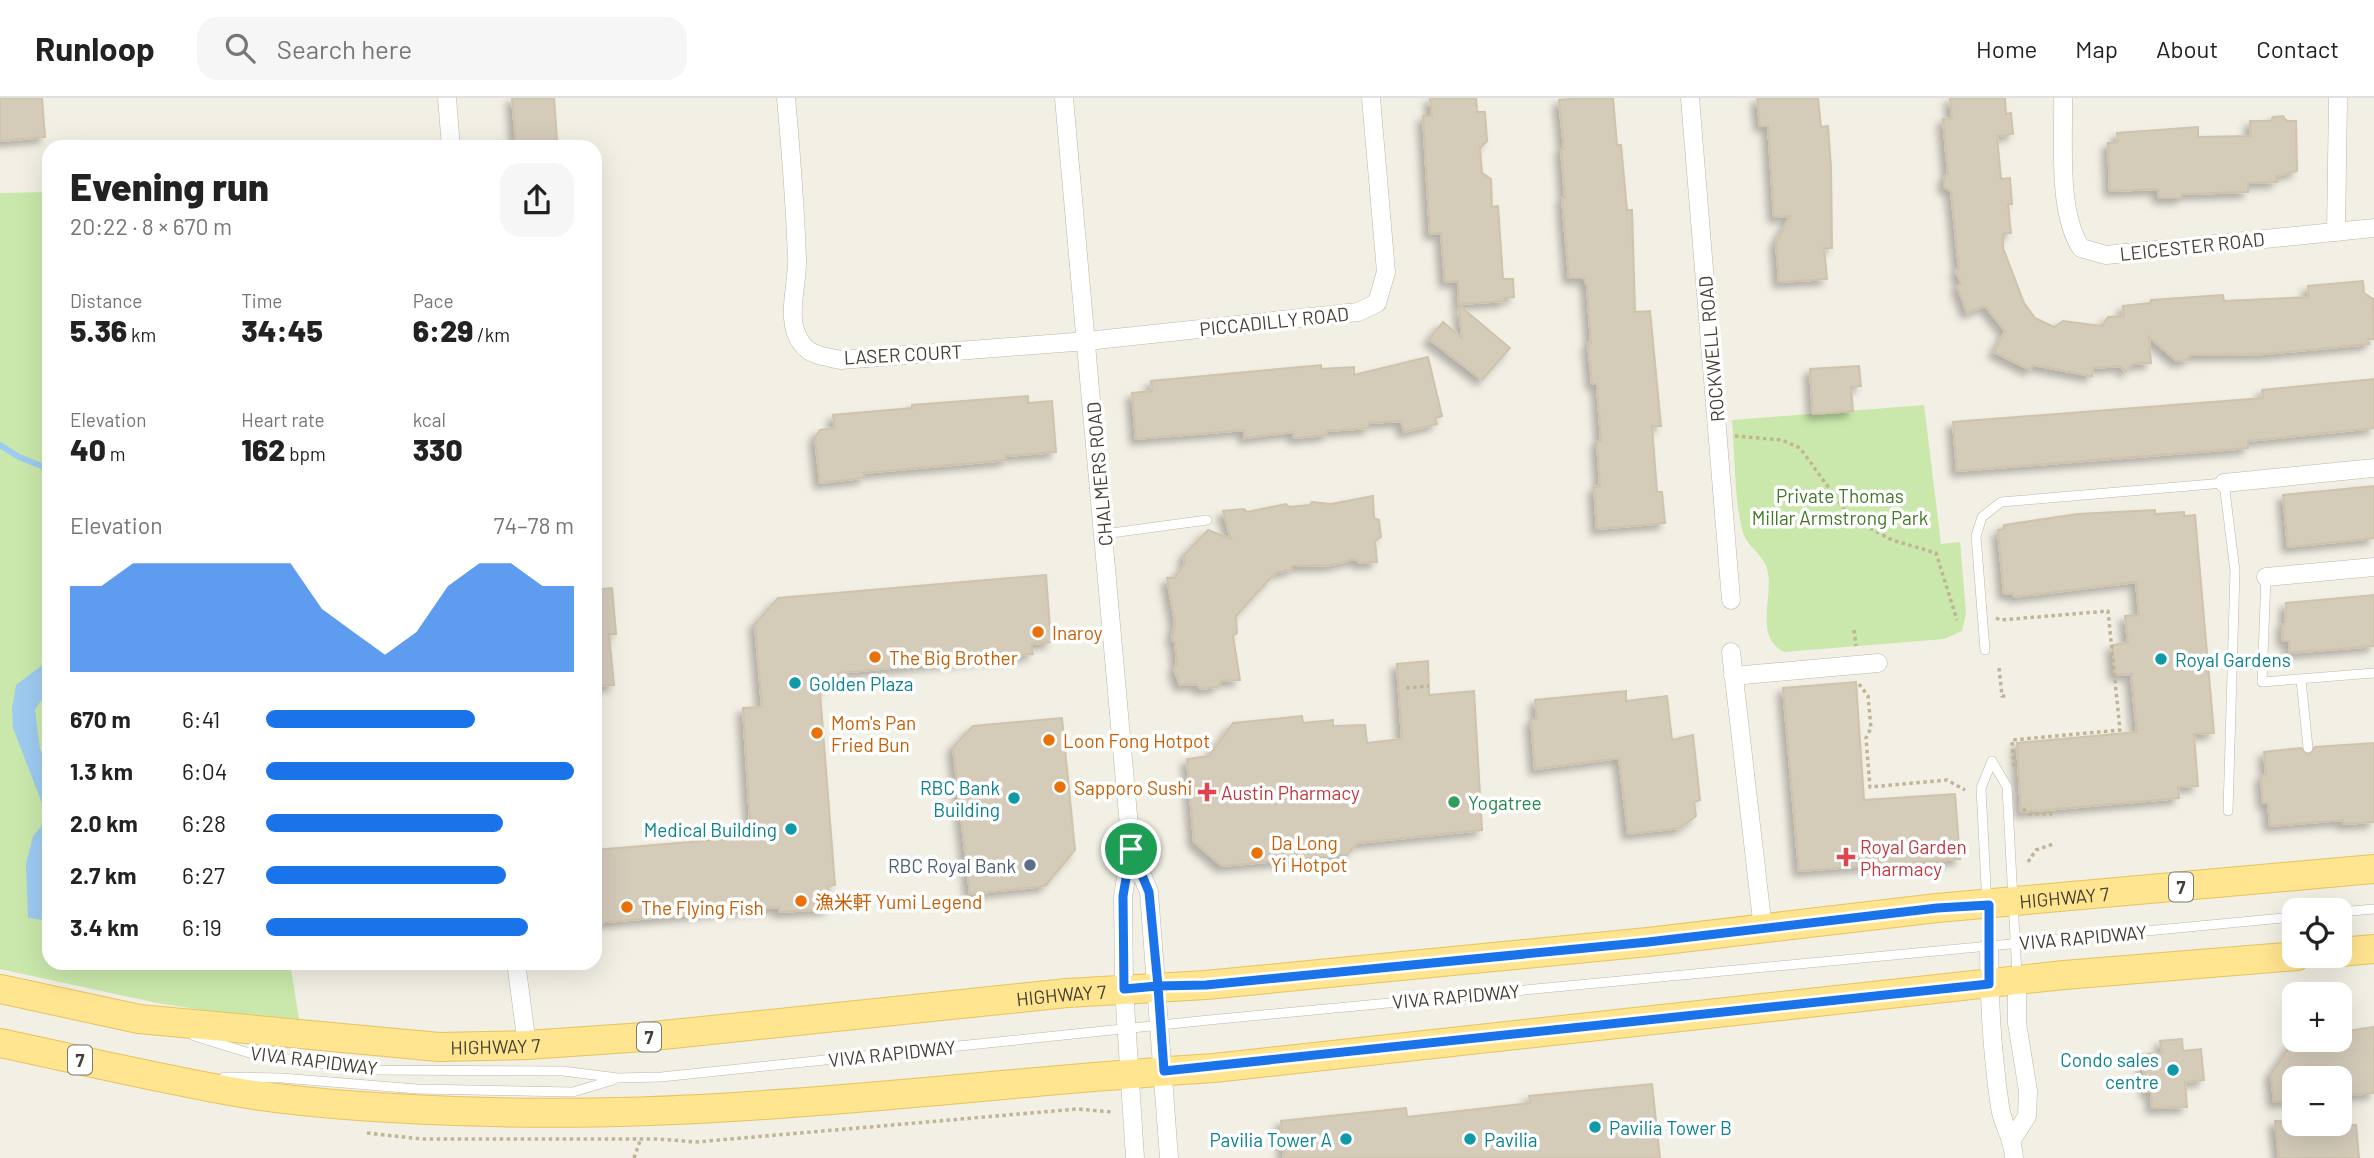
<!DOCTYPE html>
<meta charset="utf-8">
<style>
:root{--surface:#fff;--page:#f6f6f6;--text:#222;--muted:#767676;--line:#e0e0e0;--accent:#1a73e8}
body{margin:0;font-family:Barlow,"Noto Sans SC",sans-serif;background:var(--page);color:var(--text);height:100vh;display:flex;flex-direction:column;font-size:26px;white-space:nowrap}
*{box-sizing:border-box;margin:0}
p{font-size:23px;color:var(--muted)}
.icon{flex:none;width:38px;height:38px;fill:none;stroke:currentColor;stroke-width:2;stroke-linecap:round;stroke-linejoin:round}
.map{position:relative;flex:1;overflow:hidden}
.panel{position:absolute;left:42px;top:42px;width:560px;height:830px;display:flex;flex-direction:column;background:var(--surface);border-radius:21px;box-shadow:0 7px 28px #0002}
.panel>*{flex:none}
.controls{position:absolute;left:2282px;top:800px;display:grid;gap:14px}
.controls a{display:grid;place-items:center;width:70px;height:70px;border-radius:14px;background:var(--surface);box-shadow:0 7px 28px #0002;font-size:35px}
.pin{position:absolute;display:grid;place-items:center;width:60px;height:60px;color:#fff;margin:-30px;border:4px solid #fff;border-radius:50%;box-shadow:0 2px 7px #0007}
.round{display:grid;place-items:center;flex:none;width:74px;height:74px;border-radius:21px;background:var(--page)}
.overview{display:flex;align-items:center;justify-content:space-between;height:119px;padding:0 28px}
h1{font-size:38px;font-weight:800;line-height:52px}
.stats{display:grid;grid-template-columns:repeat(3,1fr);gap:10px;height:119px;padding:7px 28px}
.stats div{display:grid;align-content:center}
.stats b{font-size:30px;font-weight:800}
.stats small{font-size:19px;font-weight:400}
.stats p{font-size:19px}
.chart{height:196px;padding:14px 28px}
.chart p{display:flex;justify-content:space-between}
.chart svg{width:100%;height:126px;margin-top:7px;fill:var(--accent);opacity:.7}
ul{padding:0 28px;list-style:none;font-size:23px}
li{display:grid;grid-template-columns:112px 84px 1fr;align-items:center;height:52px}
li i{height:18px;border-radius:9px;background:var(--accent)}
header{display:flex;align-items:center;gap:42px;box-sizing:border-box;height:98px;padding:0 35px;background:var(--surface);border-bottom:2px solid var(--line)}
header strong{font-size:33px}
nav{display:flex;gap:38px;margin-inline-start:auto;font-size:24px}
.search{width:490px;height:63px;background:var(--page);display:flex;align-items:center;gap:18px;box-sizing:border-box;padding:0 24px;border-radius:21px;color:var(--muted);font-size:26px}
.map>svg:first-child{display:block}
.green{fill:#cae8ab}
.water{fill:#9ecbf1}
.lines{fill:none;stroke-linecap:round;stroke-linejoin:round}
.stream{stroke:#9ecbf1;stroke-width:6}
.building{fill:#d4cbb9;stroke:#cfc3ac;stroke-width:2;filter:url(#shadow)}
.service-casing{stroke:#beb7a7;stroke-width:10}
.minor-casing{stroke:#beb7a7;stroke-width:19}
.primary-casing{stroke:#e5c45f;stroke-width:30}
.path{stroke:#c0b497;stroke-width:3.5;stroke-dasharray:3.5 3.5;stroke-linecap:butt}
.service{stroke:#fff;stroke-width:9}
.minor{stroke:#fff;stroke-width:18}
.primary{stroke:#ffe590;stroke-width:28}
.route-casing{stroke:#fff;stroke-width:14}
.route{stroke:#1a73e8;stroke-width:9}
.food-dot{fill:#e8710a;stroke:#fff;stroke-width:2.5}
.culture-dot{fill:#0f9aa8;stroke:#fff;stroke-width:2.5}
.health-dot{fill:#e0444e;stroke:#fff;stroke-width:2.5}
.leisure-dot{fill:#2e9e5b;stroke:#fff;stroke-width:2.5}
.service-dot{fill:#5c6f8a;stroke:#fff;stroke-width:2.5}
.labels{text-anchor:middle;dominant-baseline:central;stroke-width:7;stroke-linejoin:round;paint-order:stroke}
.shield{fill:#fff;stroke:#7d7971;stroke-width:2}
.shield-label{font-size:18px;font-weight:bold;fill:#453f34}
.street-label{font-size:19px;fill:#453f34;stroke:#fff}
.park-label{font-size:19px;fill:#417726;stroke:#fff}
.food-label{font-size:19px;fill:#c56008;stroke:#fff;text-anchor:start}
.culture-label{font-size:19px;fill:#0d838f;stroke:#fff;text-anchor:start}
.health-label{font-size:19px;fill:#be3a42;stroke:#fff;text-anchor:start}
.leisure-label{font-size:19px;fill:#27864d;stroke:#fff;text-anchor:start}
.service-label{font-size:19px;fill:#4e5e75;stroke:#fff;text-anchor:end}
</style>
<header>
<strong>Runloop</strong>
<div class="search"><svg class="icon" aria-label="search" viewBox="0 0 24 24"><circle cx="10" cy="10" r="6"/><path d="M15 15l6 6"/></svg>Search here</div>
<nav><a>Home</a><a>Map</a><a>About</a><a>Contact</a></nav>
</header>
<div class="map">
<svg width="2374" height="1060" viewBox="0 0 2374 1060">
<defs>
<filter id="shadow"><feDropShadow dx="-5.5" dy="5.5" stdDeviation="3.5" flood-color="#0004"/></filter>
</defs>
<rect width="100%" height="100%" fill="#f2efe4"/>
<g class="green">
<polygon points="49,94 49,864 290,865 300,927 157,905 0,871 0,95"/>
<path d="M1924 307 1941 446 1960 444 1966 516 1962 533 1944 541 1784 554C1754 539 1773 500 1768 475 1766 458 1748 450 1743 435 1734 402 1735 357 1732 322Z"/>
</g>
<polygon class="water" points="49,562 49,590 35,612 40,651 49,670 49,764 45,766 47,797 42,822 28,820 26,766 33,738 41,729 45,713 13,630 12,611 16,587"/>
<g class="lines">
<g class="stream">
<polyline points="0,347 19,359 49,371"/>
<polyline points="169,864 171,869"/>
</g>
</g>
<g class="building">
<polygon points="0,0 42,0 45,39 0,43"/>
<polygon points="512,0 554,0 557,42 516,45"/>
<polygon points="1430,0 1476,0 1477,14 1485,14 1487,43 1480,50 1482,75 1491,81 1492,109 1498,108 1503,181 1513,181 1514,199 1505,200 1505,203 1459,206 1458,183 1445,184 1441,135 1430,136 1423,18 1432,18"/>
<polygon points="1580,0 1613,0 1617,47 1621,47 1627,112 1632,112 1635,214 1650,213 1661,328 1652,328 1657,394 1662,394 1665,425 1597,431 1594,389 1600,388 1597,343 1601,343 1597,286 1592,286 1588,245 1591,245 1587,188 1584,180 1569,180 1562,100 1565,100 1561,51 1564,51 1559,2"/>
<polygon points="1757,0 1818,0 1821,29 1828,28 1831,69 1832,150 1824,150 1827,181 1779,184 1776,144 1790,118 1774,119 1768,27 1760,28"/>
<polygon points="1950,0 2005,0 2006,16 2011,15 2013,36 1997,38 2001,81 2010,80 2012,106 2008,106 2011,135 2003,136 2003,150 2024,205 2035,220 2054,229 2063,223 2102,228 2108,219 2124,218 2123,208 2151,205 2151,202 2223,197 2224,203 2309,199 2308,188 2363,183 2364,195 2373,201 2374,241 2368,241 2369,246 2265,256 2190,257 2188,262 2177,263 2149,239 2151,265 2132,266 2126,274 2120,268 2093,270 2092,278 2033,267 2030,272 1994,254 2005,233 1985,208 1967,215 1957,188 1961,186 1956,173 1959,171 1951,93 1944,89 1944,80 1948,76 1943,21 1952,20"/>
<polygon points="2283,18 2287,23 2296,23 2297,73 2277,78 2277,84 2248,85 2248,94 2182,96 2182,100 2159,100 2158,91 2110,93 2108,45 2118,44 2117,35 2198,29 2198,39 2251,38 2250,23 2271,23 2273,19"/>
<polygon points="1459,207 1510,250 1482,282 1429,241 1443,224 1462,240"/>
<polygon points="1428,259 1442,318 1435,320 1437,326 1404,334 1401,323 1369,325 1369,330 1327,333 1327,337 1294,340 1293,334 1244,340 1244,332 1136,341 1132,295 1152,293 1151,283 1321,267 1321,271 1354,269 1354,277"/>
<polygon points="1859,268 1861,288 1851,289 1853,313 1813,316 1810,271"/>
<polygon points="2374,281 2374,330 2248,343 2248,350 1957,373 1953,324 2263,300 2262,292"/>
<polygon points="1028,298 1028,305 1052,303 1056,354 1006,358 1006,362 863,375 864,380 820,385 815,339 820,332 835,330 833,317 912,310 912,307"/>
<polygon points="2374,388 2374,440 2288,449 2283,397"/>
<polygon points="1373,398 1374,420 1379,422 1381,439 1375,443 1377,464 1360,465 1355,461 1332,467 1292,468 1291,472 1276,474 1236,518 1237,535 1233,538 1240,582 1221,583 1217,589 1200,591 1197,586 1180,587 1174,571 1177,566 1175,544 1172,541 1175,524 1167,480 1174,480 1185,466 1184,457 1208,432 1231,441 1223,413 1244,411 1247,414 1286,406 1289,409 1310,407 1312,404 1331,406"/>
<polygon points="2155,412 2155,416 2184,414 2184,418 2195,417 2214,635 2194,636 2198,688 2178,689 2179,700 2021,714 2017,645 2137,634 2131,576 2115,577 2112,547 2128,545 2125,518 2139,517 2136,484 2014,499 2013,495 2004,496 1998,432 2004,431 2004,427 2078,416"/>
<polygon points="1046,477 1051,544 1031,546 1033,556 839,575 820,595 835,787 828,788 829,811 779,814 779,809 595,825 595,752 751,739 743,610 762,609 755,526 778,500"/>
<polygon points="612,490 616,536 609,536 614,587 595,588 595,492"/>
<polygon points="2374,497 2374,548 2290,555 2289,543 2283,543 2282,526 2285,526 2286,505"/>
<polygon points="1428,563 1429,597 1474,593 1482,732 1357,745 1347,757 1222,768 1194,744 1187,661 1209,658 1233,625 1302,618 1303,625 1333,622 1333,628 1365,627 1367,645 1402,641 1397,566"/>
<polygon points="1856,584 1864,702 1955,696 1960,761 1799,773 1783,590"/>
<polygon points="1626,593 1626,603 1667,598 1672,642 1693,637 1700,702 1694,704 1696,718 1680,730 1628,736 1619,660 1535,671 1531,621 1537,621 1535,602"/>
<polygon points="1062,620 1075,752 1045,788 970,796 953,649 973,628"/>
<polygon points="2374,645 2374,724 2343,726 2343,722 2270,728 2268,705 2263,705 2261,678 2266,677 2264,654 2301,650 2308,657 2315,649"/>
<polygon points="2374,929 2374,995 2340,998 2340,980 2294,980 2294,1002 2274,1004 2271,976 2294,942 2340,942 2340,934"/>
<polygon points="2182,941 2183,953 2201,951 2204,982 2185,984 2187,1009 2152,1010 2151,994 2146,994 2142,956 2162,955 2160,943"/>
<polygon points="1652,986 1660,1060 1284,1060 1281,1023 1406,1010 1407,1019 1531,1005 1529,998"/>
<polygon points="2275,1023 2356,1027 2359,1060 2279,1060"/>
</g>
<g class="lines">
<defs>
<g id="service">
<polyline points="1104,436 1207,422"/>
<polyline points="2266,479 2262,584 2374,575"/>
<polyline points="1985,552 1976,438 1982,419 2001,404 2224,385 2235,473 2228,713"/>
<polyline points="2301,582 2308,650"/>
<polyline points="1992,663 2007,689 2017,877"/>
<polyline points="2340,814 2374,811"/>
<polyline points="1989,848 1981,690 1992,663"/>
<polyline points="194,938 256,957 373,972 563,973 618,980 661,979 1209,922 2294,819"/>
<polyline points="224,979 282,980 417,991 573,994 613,982"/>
</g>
<g id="minor">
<polyline points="447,0 451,49"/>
<path d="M786 0C791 54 795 108 797 161 798 187 784 223 802 246 810 258 829 259 841 262L1087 243 1358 214 1377 205 1386 174 1371 0"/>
<polyline points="1064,0 1131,751 1123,798 1124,891 1135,1060"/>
<polyline points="1690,0 1731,502"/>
<path d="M2063 0C2064 44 2057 113 2081 150L2106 157 2374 130"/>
<polyline points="2336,134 2338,0"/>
<polyline points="2224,385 2374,370"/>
<polyline points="2266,479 2374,469"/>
<polyline points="1731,554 1763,831"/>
<polyline points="1733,578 1878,565"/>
<polyline points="1132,753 1149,794 1169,1060"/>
<path d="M1989 848C1989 902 1992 955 2000 1009 2003 1029 2013 1038 2014 1060"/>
<polyline points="516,864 527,947"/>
<polyline points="2013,1040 2027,1018 2028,993 2017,925 2017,882"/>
</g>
<g id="primary">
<polyline points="2340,854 2374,851"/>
<path id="s1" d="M0 891 139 921 439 949 527 947 644 939 1067 895 1206 887 1648 844 1937 810 2374 771"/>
<path d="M0 945C80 962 160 981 241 995 322 1008 408 1012 491 1014 733 1021 974 985 1214 970L2064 877 2297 858"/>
</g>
</defs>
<use href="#service" class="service-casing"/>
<use href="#minor" class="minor-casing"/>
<use href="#primary" class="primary-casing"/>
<g class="path">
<polyline points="1735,338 1782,342 1800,350 1850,419 1892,442 1936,455 1957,522"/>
<polyline points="1996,520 2001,522 2108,513 2120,632 2012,642 2014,669"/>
<polyline points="1854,532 1856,548"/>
<polyline points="1999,570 2002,598 2008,598"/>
<polyline points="1859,586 1868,598 1871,630 1866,640 1870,689 1947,682 1965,692"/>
<polyline points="1406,590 1429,588"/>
<polyline points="2023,711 2030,716 2052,716"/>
<polyline points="2028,764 2036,752 2053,746"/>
<polyline points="367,1035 422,1041 658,1041 696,1044 1077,1011 1112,1014"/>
<polyline points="634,1060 640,1043"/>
</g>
<use href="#service" class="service"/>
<use href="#minor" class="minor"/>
<use href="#primary" class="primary"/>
</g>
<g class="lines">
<defs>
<polyline id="route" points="1131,751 1123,798 1124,891 1158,888 1164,973 1989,886 1989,807 1937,810 1648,844 1206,887 1158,888 1149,794 1131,751"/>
</defs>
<use href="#route" class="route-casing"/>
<use href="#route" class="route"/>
</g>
<g class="food-dot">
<circle cx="1038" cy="534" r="7"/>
<circle cx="875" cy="559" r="7"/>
<circle cx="817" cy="635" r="7"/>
<circle cx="1049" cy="642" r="7"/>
<circle cx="1060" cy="689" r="7"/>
<circle cx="1257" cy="755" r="7"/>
<circle cx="801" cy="803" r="7"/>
<circle cx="627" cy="809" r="7"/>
</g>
<g class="culture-dot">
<circle cx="2161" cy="561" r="7"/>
<circle cx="795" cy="585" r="7"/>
<circle cx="1014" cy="700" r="7"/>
<circle cx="791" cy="731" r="7"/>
<circle cx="2173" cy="972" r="7"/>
<circle cx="1595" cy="1029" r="7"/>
<circle cx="1346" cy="1041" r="7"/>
<circle cx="1470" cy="1041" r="7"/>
</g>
<g class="health-dot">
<path d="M1203.5 683.5h7v7h7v7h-7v7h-7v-7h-7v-7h7z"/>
<path d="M1842.5 748.5h7v7h7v7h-7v7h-7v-7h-7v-7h7z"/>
</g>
<circle class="leisure-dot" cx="1454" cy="704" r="7"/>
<circle class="service-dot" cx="1030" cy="767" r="7"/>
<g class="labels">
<g class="shield">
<rect x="2169" y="774.5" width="24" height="29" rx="5"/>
<rect x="637" y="924.5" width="24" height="29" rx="5"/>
<rect x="68" y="947.5" width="24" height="29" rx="5"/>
</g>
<g class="shield-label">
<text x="2181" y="789">7</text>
<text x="649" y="939">7</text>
<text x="80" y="962">7</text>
</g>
<g class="street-label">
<text transform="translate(2192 148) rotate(-6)">LEICESTER ROAD</text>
<text transform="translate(1274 223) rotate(-6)">PICCADILLY ROAD</text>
<text transform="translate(1711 251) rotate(-95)">ROCKWELL ROAD</text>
<text transform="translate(903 256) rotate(-3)">LASER COURT</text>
<text transform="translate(1099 376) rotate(-95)">CHALMERS ROAD</text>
<text stroke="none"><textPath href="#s1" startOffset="2076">HIGHWAY 7</textPath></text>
<text transform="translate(2083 839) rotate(-5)">VIVA RAPIDWAY</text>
<text stroke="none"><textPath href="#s1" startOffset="1068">HIGHWAY 7</textPath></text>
<text transform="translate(1456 898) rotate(-5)">VIVA RAPIDWAY</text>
<text stroke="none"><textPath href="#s1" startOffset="500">HIGHWAY 7</textPath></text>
<text transform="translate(892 955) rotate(-6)">VIVA RAPIDWAY</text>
<text transform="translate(314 962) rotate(7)">VIVA RAPIDWAY</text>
</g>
<g class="park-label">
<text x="1840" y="397">Private Thomas<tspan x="1840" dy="22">Millar Armstrong Park</tspan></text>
</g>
<g class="food-label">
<text x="1052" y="534">Inaroy</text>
<text x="889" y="559">The Big Brother</text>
<text x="831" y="624">Mom's Pan<tspan x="831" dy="22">Fried Bun</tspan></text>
<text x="1063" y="642">Loon Fong Hotpot</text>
<text x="1074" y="689">Sapporo Sushi</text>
<text x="1271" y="744">Da Long<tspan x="1271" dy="22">Yi Hotpot</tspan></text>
<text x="815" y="803">漁米軒 Yumi Legend</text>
<text x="641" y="809">The Flying Fish</text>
</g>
<g class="culture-label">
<text x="2175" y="561">Royal Gardens</text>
<text x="809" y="585">Golden Plaza</text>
<text x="1000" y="689" text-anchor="end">RBC Bank<tspan x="1000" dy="22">Building</tspan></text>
<text x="777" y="731" text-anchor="end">Medical Building</text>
<text x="2159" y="961" text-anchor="end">Condo sales<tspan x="2159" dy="22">centre</tspan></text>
<text x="1609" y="1029">Pavilia Tower B</text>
<text x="1332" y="1041" text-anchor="end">Pavilia Tower A</text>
<text x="1484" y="1041">Pavilia</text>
</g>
<g class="health-label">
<text x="1221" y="694">Austin Pharmacy</text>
<text x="1860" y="748">Royal Garden<tspan x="1860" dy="22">Pharmacy</tspan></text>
</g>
<g class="leisure-label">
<text x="1468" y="704">Yogatree</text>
</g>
<g class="service-label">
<text x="1016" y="767">RBC Royal Bank</text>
</g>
</g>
</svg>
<div class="controls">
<a><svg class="icon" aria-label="locate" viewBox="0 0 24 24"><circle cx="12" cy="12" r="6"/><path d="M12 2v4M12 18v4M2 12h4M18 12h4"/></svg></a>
<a>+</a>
<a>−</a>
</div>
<div class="pin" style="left:1131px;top:751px;background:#1e9e55"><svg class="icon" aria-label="arrive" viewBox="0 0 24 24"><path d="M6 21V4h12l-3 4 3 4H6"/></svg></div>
<section class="panel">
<div class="overview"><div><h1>Evening run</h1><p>20:22 · 8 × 670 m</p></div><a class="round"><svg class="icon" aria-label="share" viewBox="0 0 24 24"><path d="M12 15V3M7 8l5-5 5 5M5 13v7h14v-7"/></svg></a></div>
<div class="stats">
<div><p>Distance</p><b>5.36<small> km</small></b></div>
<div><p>Time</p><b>34:45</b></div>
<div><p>Pace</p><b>6:29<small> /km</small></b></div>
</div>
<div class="stats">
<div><p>Elevation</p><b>40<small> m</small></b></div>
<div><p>Heart rate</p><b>162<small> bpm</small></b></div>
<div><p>kcal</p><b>330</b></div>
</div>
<div class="chart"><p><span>Elevation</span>74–78 m</p>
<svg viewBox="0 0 160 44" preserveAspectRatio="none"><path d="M0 44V14L10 14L20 6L30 6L40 6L50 6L60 6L70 6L80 22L90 30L100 38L110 30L120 14L130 6L140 6L150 14L160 14V44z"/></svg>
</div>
<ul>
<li><b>670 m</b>6:41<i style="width:68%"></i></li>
<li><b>1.3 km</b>6:04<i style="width:100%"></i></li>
<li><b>2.0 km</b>6:28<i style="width:77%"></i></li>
<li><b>2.7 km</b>6:27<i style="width:78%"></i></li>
<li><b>3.4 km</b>6:19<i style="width:85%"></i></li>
</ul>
</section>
</div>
